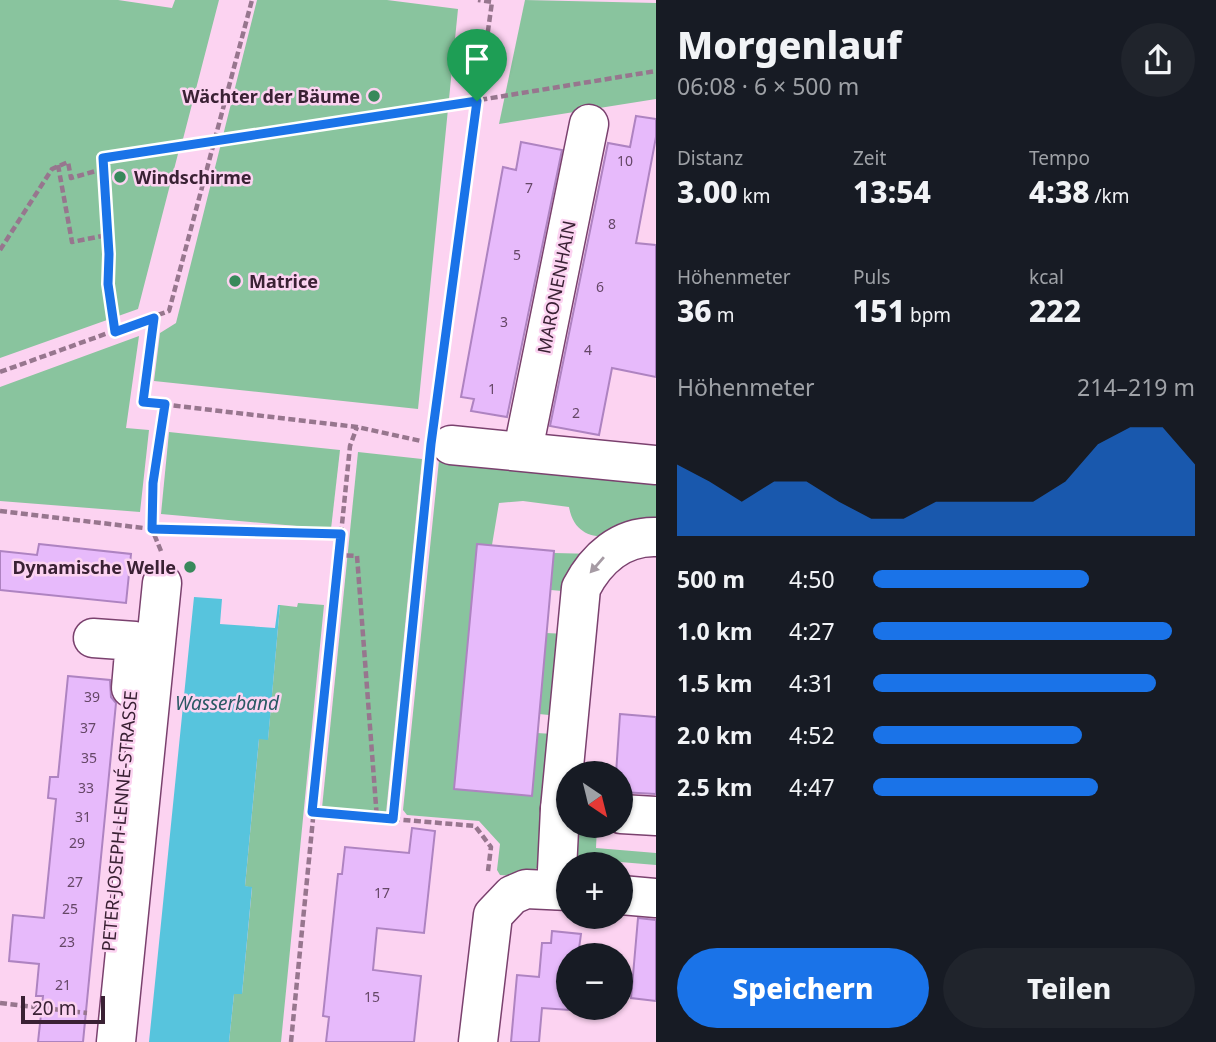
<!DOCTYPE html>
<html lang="de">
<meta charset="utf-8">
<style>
:root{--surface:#171b24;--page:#20242c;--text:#f1f3f6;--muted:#9ea1a6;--accent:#1a73e8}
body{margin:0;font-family:"Noto Sans",sans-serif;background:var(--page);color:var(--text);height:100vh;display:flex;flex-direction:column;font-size:26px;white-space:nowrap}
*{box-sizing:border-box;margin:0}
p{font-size:23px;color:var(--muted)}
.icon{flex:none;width:38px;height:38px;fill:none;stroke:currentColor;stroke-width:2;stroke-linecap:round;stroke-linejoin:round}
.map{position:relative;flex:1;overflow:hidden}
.details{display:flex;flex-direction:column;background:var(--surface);width:560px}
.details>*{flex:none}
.needle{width:46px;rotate:145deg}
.tools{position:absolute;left:556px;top:761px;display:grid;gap:14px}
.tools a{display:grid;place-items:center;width:77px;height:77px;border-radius:50%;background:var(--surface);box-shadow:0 2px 5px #0004;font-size:35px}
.scale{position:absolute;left:21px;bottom:18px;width:84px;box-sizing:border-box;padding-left:7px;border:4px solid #3a2134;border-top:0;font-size:19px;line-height:24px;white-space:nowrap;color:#3a2134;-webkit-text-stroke:5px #fcd3f1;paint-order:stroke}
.pin{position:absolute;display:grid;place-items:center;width:60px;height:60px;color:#fff;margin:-72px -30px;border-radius:50% 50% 50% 0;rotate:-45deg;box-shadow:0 0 7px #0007}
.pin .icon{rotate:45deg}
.round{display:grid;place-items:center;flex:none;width:74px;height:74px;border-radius:37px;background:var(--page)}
.summary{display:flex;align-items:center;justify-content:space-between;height:119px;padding:0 21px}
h1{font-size:38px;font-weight:800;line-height:52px}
.figures{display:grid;grid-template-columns:repeat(3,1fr);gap:10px;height:119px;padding:7px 21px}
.figures div{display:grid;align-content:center}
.figures b{font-size:30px;font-weight:800}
.figures small{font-size:19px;font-weight:400}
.figures p{font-size:19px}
.chart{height:196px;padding:14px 21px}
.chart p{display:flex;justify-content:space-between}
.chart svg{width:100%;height:126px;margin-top:7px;fill:var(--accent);opacity:.7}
.cta{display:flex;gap:14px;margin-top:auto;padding:14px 21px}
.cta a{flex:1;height:80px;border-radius:42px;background:var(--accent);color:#fff;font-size:28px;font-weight:800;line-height:80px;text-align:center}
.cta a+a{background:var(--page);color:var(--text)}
ul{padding:0 21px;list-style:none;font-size:23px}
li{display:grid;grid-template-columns:112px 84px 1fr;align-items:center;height:52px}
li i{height:18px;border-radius:9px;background:var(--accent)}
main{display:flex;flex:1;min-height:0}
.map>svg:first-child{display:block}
.green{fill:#89c49e}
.water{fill:#57c4dd}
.building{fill:#e7bafb;stroke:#ae83c1;stroke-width:2}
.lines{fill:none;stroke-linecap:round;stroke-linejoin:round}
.minor-casing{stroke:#7a416e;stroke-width:41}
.path{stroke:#97768e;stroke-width:4.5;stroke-dasharray:7 3.5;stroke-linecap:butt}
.minor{stroke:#fff;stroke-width:38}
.oneway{fill:#a69ba4}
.route-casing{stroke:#fff;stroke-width:14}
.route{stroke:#1a73e8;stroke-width:9}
.poi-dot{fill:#38895b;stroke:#fcd3f1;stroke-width:2.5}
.labels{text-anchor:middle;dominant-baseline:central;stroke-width:5;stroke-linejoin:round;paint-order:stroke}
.number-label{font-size:14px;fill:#654766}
.poi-label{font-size:18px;font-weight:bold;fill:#3a2134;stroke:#fcd3f1;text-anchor:end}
.street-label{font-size:18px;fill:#3a2134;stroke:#fcd3f1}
.water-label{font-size:19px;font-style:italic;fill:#2a5964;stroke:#fcd3f1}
</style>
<main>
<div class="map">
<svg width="656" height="1042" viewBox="0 0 656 1042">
<rect width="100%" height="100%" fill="#fcd3f1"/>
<g class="green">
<polygon points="0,0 118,0 172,8 175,0 219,0 183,139 138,149 138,159 179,150 138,309 0,358"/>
<polygon points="257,0 387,0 458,9 418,409 154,381 160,333 176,323"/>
<polygon points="525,0 656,3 656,99 499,124"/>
<polygon points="139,336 126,428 149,430 140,512 0,501 0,387"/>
<polygon points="169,432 340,450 331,529 161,514"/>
<polygon points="358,452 422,459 386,813 322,808"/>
<path d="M439 460 656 481V529C625 534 577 552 569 507L523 501 499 503 492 545 477 544 454 788 537 733 553 734 538 867 525 877 500 875 497 870 500 844 479 821 407 815 403 810Z"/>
<polygon points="554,553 596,554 562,591 551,590"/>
<polygon points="298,603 324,605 281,1042 229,1042 234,994 242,994 252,888 245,886 259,739 268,739 280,605 297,607"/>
<polygon points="546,633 567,634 559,716 539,714"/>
<polygon points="579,826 597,826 596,848 656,853 656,865 596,860 595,864 569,864 574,830"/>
</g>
<polygon class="water" points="194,597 222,599 220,624 275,628 278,605 280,605 268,740 259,739 245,886 252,887 242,994 234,994 229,1042 149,1042"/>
<g class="building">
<polygon points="636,116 656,119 656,137 636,243 656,245 656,377 612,368 599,435 550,426 608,143 630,147"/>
<polygon points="521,142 562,150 507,417 471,411 474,399 461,397 503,167 516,170"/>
<polygon points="39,544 131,554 126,603 0,590 0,551 37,555"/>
<polygon points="477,544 554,551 532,796 454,789"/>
<polygon points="68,676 110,680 111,697 116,703 83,1042 38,1042 43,996 36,996 39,964 9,961 13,915 44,918 56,799 48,798 50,777 58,777"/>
<polygon points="620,714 656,717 656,794 621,792 621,774 616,774"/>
<polygon points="412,828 435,831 424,933 377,928 373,970 421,976 414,1042 326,1042 329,1017 323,1016 338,874 342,874 345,847 409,853"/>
<polygon points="638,918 656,920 656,1001 631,998"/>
<polygon points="552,931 581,934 578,956 569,956 569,1010 542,1008 539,1042 511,1042 517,975 539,977 542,943 551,943"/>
</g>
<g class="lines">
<defs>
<g id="minor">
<polyline points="451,445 656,465"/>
<polyline points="523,450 589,124"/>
<polyline points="93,638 135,641 131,688"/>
<path d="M569 810 560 809 581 588C596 559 621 536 656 537"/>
<polyline points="621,814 656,816"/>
<polyline points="556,890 560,809"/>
<polyline points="621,895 656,898"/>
<polyline points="116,1042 162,583"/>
<polyline points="478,1042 493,915 512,895 526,889 569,891"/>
</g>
</defs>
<use href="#minor" class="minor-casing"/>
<g class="path">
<polyline points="58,165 72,242 107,235"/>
<polyline points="0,250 52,169 68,162 71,178 103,169"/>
<polyline points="154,318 143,402 357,427 421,441"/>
<polyline points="115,332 108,284 109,254 103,158 217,143 656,71"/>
<polyline points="0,372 169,311 252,0"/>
<polyline points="434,417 492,2 478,0"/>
<polyline points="0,511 152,529 154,483 165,404"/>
<polyline points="341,534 350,446 357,427"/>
<polyline points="161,551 152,529 341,534 339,555 357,556 377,819"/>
<polyline points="312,812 393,819 430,469"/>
<polyline points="393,819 475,826 491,847 488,871"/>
<polyline points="0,1003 87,1013"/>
<polyline points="291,1042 339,555"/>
</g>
<use href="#minor" class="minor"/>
</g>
<defs><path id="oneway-solid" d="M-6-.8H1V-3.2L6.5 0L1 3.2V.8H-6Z" transform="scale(1.75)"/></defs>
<use class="oneway" href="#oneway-solid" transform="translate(597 565) rotate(131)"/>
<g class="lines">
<defs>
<polygon id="route" points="477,101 431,444 393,819 312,812 341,534 152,529 153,483 165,404 143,402 154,318 115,332 108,284 109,254 103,158"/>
</defs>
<use href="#route" class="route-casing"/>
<use href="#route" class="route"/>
</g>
<g class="poi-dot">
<circle cx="374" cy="96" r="7"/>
<circle cx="120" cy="177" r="7"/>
<circle cx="235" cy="281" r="7"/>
<circle cx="190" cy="567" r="7"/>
</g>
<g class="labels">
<g class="number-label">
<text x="625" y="160">10</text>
<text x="529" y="187">7</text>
<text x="612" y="223">8</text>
<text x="517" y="254">5</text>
<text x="600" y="286">6</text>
<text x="504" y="321">3</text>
<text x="588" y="349">4</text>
<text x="492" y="388">1</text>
<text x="576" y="412">2</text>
<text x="92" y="696">39</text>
<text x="88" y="727">37</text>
<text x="89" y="757">35</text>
<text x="86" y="787">33</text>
<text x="83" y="816">31</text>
<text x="77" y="842">29</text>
<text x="75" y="881">27</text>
<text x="382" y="892">17</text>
<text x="70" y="908">25</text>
<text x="67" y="941">23</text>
<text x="63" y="984">21</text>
<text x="372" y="996">15</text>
</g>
<g class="poi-label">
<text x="360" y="96">Wächter der Bäume</text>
<text x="134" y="177" text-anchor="start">Windschirme</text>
<text x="249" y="281" text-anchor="start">Matrice</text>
<text x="176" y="567">Dynamische Welle</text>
</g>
<g class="street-label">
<text transform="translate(556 287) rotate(-79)">MARONENHAIN</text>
<text transform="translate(119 821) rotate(-85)">PETER-JOSEPH-LENNÉ-STRASSE</text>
</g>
<g class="water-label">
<text x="227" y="703">Wasserband</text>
</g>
</g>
</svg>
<div class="tools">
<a><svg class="needle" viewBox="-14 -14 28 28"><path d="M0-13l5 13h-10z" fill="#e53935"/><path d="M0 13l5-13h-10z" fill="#9ea1a6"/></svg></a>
<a>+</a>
<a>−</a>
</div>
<div class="scale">20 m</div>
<div class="pin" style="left:477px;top:101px;background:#1e9e55"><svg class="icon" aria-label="arrive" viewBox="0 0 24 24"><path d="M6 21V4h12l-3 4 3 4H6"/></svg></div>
</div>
<section class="details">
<div class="summary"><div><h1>Morgenlauf</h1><p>06:08 · 6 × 500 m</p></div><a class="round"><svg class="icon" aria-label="share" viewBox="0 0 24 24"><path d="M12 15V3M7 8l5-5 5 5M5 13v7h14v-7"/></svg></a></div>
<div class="figures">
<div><p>Distanz</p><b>3.00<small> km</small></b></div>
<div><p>Zeit</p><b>13:54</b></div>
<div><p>Tempo</p><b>4:38<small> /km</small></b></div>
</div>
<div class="figures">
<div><p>Höhenmeter</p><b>36<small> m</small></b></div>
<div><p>Puls</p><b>151<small> bpm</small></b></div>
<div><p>kcal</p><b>222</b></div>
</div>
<div class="chart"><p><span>Höhenmeter</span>214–219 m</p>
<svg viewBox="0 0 160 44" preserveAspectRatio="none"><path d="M0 44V19L10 25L20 32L30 25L40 25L50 32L60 38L70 38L80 32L90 32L100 32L110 32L120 25L130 12L140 6L150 6L160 19V44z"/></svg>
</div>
<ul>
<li><b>500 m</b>4:50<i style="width:67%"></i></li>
<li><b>1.0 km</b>4:27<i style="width:93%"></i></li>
<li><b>1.5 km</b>4:31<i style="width:88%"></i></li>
<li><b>2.0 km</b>4:52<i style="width:65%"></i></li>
<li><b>2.5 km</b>4:47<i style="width:70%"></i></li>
</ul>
<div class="cta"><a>Speichern</a><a>Teilen</a></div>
</section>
</main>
